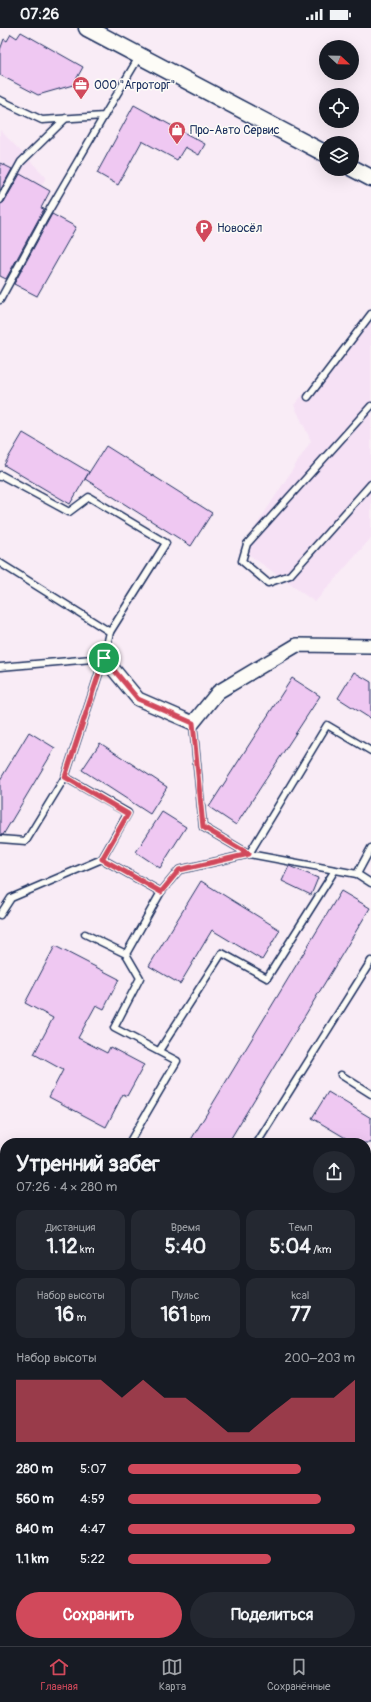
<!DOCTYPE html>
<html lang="ru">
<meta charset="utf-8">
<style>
:root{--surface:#171b24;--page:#242831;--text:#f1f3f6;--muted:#9ea1a6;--line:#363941;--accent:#d1495b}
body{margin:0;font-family:Pangolin,sans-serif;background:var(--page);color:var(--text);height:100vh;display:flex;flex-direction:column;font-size:15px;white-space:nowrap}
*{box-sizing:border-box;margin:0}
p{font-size:13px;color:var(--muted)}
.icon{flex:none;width:22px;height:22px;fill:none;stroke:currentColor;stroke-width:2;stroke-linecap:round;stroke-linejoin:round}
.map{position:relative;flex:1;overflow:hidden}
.drawer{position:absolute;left:0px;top:1110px;width:371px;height:508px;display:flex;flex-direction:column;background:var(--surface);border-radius:16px 16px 0 0;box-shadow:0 4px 16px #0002}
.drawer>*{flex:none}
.needle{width:26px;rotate:112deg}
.controls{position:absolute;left:319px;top:12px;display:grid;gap:8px}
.controls a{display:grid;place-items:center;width:40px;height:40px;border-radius:50%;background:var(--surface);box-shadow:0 4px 16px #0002;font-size:20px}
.pin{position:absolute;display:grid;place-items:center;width:34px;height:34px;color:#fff;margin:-17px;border:2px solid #fff;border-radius:50%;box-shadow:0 1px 4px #0007}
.round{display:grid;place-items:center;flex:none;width:42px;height:42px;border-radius:21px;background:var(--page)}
.summary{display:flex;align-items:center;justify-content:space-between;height:68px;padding:0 16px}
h1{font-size:22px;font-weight:700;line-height:30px}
.figures{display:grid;grid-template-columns:repeat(3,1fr);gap:6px;height:68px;padding:4px 16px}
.figures div{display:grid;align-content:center;border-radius:10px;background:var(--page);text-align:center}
.figures b{font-size:20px;font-weight:700}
.figures small{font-size:11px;font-weight:400}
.figures p{font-size:11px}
.chart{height:112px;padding:8px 16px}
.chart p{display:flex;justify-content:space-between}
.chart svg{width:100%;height:72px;margin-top:4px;fill:var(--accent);opacity:.7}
.cta{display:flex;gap:8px;margin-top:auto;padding:8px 16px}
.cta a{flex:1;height:46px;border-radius:24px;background:var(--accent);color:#fff;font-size:16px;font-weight:700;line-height:46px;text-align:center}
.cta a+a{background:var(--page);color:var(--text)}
ul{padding:0 16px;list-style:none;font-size:13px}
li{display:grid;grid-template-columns:64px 48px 1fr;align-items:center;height:30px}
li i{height:10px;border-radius:5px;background:var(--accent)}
.status{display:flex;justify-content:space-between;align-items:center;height:28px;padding:0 20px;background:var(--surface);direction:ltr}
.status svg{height:11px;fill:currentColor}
.dock{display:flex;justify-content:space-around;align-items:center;height:56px;border-top:1px solid var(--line);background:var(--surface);font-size:11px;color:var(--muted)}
.dock a{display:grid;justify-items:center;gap:2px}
.dock .selected{color:var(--accent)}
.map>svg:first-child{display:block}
.built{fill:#f6e1f5}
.building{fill:#efc8f2;stroke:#1b2f5e}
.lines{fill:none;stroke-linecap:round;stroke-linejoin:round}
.service-casing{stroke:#1b2f5e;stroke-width:9}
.minor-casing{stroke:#1b2f5e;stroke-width:16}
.tertiary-casing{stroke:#1b2f5e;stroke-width:19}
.service{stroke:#fdfcf7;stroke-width:6}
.minor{stroke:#fdfcf7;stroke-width:13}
.tertiary{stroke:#fdfcf7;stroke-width:16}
.route-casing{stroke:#fff;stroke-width:8}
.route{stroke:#d1495b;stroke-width:5}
.labels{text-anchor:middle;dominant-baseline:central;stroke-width:3;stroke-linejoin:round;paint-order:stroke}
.poi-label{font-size:12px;fill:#1b2f5e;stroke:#fdfcf7;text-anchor:start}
</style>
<div class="status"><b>07:26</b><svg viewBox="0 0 49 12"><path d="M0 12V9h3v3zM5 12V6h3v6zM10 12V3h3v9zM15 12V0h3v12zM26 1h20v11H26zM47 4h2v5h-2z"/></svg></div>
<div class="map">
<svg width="371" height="1618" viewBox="0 0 371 1618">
<rect width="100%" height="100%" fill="#f9ecf6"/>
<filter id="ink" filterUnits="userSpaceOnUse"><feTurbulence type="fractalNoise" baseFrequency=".025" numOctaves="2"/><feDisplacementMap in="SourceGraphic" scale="8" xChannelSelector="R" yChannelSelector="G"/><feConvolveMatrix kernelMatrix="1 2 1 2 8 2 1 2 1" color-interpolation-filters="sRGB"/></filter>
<g filter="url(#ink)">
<g class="built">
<polygon points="0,102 46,149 0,240"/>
<polygon points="371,291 371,510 315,574 241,521 311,413 294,377"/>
<polygon points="0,1353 5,1356 5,1613 330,1613 338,1618 0,1618"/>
</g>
<g class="building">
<polygon points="21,4 83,39 73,57 38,67 0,47 0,22 4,11 7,13 11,6 17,10"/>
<polygon points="134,77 205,116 199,127 185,119 177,132 142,113 118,157 97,145"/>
<polygon points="0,135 12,141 0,163"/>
<polygon points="20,146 50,163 41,180 44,181 6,251 0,248 0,176 4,174"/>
<polygon points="52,186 76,199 37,268 14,256"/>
<polygon points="23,405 89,444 85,451 106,418 212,485 191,518 85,451 70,476 4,437"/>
<polygon points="354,644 371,654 371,691 338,670"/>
<polygon points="292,650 320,668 236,797 209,779"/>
<polygon points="29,704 55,720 3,807 0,807 0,752"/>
<polygon points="100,715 167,759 150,786 82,742"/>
<polygon points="162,784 186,799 160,840 136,824"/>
<polygon points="289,838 318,850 311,867 282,853"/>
<polygon points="201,853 280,902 262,932 212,902 180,956 149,938"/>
<polygon points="341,863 370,880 228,1115 189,1115"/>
<polygon points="55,918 119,951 104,981 96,977 78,1010 107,1025 110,1019 144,1037 127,1068 123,1066 106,1099 49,1069 63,1042 34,1026 53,990 25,975"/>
<polygon points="328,1064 371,1090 371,1115 354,1115 312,1090"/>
</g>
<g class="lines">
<defs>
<g id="service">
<polyline points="0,72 42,92 104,88 139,29"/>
<polyline points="0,172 21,134 66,90"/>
<polyline points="0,272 44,191 104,88"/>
<polyline points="308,369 371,286"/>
<polyline points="371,378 247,516 242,533 268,555 290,547 371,456"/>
<polyline points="0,449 1,447 69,484 89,469 166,515 110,604 104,630 65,749"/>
<polyline points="0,535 110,604"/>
<polyline points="0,639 104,630"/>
<polyline points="193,695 203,799 249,826 327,697 371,723"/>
<polyline points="0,811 26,813 65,749 128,785 102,831 161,864 179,842 249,826 357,846"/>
<polyline points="371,820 357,846 371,855"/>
<polyline points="0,887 11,870 102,831"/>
<polyline points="85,906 126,926"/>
<polyline points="159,1023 222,925 267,950 335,842"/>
<polyline points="341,1047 371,1066"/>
<polyline points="129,1115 177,1033 114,1000 140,950 126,926 161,864"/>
<polyline points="257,1115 371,933"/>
<polyline points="0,1183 5,1186"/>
<polyline points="366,1199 371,1202"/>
<polyline points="366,1388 371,1390"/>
<polyline points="366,1603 371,1594"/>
<polyline points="356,1613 359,1615 360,1613"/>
</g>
<polyline id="minor" points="104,630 138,671 193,695 218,664 297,617 371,618"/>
<g id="tertiary">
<polyline points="87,0 326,126"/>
<polyline points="352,140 371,150"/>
</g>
</defs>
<use href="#service" class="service-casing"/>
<use href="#minor" class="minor-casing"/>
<use href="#tertiary" class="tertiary-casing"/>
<use href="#service" class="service"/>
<use href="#minor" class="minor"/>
<use href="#tertiary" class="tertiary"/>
</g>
</g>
<g class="lines" filter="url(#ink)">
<defs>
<polygon id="route" points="104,630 138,671 193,695 203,799 249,826 179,842 161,864 102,831 128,786 65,749"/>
</defs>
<use href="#route" class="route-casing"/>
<use href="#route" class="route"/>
</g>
<defs>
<symbol id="office-pin" viewBox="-11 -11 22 30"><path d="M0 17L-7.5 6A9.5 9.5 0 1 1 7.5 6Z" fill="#d1495b" stroke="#fdfcf7"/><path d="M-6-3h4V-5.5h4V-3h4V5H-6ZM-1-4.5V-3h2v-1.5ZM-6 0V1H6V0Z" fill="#fff"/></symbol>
<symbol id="shop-pin" viewBox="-11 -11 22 30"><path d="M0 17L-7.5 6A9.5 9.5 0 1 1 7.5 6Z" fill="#d1495b" stroke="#fdfcf7"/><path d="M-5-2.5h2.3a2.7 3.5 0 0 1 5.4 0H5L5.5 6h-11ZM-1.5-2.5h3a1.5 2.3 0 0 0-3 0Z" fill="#fff"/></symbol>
<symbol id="parking-pin" viewBox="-11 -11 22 30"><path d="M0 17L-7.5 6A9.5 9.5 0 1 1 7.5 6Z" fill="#d1495b" stroke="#fdfcf7"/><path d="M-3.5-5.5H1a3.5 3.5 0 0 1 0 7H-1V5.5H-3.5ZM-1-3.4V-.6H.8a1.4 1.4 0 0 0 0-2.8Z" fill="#fff"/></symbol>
</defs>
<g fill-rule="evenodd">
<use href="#office-pin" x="71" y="47" width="20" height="27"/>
<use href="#shop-pin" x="167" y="92" width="20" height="27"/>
<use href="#parking-pin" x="194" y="190" width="20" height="27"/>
</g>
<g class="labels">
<g class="poi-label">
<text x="94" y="57">ООО "Агроторг"</text>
<text x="190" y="102">Про-Авто Сервис</text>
<text x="217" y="200">Новосёл</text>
</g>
</g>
</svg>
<div class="controls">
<a><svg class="needle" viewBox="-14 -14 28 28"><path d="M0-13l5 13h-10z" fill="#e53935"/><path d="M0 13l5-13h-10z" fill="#9ea1a6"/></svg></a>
<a><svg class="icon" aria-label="locate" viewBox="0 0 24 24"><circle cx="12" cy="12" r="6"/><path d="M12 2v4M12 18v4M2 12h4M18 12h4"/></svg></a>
<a><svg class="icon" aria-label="layers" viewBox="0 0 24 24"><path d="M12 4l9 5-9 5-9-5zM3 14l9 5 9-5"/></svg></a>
</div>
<div class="pin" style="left:104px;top:630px;background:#1e9e55"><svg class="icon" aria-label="arrive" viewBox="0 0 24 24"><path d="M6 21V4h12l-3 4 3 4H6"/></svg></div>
<section class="drawer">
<div class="summary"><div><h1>Утренний забег</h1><p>07:26 · 4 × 280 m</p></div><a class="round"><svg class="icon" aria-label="share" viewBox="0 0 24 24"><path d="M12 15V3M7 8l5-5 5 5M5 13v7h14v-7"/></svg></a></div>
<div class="figures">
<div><p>Дистанция</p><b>1.12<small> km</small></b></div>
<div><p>Время</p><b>5:40</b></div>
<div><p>Темп</p><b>5:04<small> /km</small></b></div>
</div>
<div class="figures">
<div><p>Набор высоты</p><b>16<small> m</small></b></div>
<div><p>Пульс</p><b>161<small> bpm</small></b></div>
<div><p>kcal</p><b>77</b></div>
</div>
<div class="chart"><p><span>Набор высоты</span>200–203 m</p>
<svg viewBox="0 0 160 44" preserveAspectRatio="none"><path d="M0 44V6L10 6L20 6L30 6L40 6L50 17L60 6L70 17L80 17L90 27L100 38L110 38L120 27L130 17L140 17L150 17L160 6V44z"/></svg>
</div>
<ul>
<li><b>280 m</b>5:07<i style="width:76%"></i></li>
<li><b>560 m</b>4:59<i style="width:85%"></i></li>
<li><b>840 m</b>4:47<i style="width:100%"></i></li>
<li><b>1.1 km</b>5:22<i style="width:63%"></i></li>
</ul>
<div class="cta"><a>Сохранить</a><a>Поделиться</a></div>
</section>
</div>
<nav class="dock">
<a class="selected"><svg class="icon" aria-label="home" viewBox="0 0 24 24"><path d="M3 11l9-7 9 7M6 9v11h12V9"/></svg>Главная</a>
<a><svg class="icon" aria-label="map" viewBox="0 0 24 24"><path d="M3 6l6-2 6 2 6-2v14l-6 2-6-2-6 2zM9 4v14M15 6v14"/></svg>Карта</a>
<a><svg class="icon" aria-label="saved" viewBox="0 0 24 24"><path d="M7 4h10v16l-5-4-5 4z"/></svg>Сохранённые</a>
</nav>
